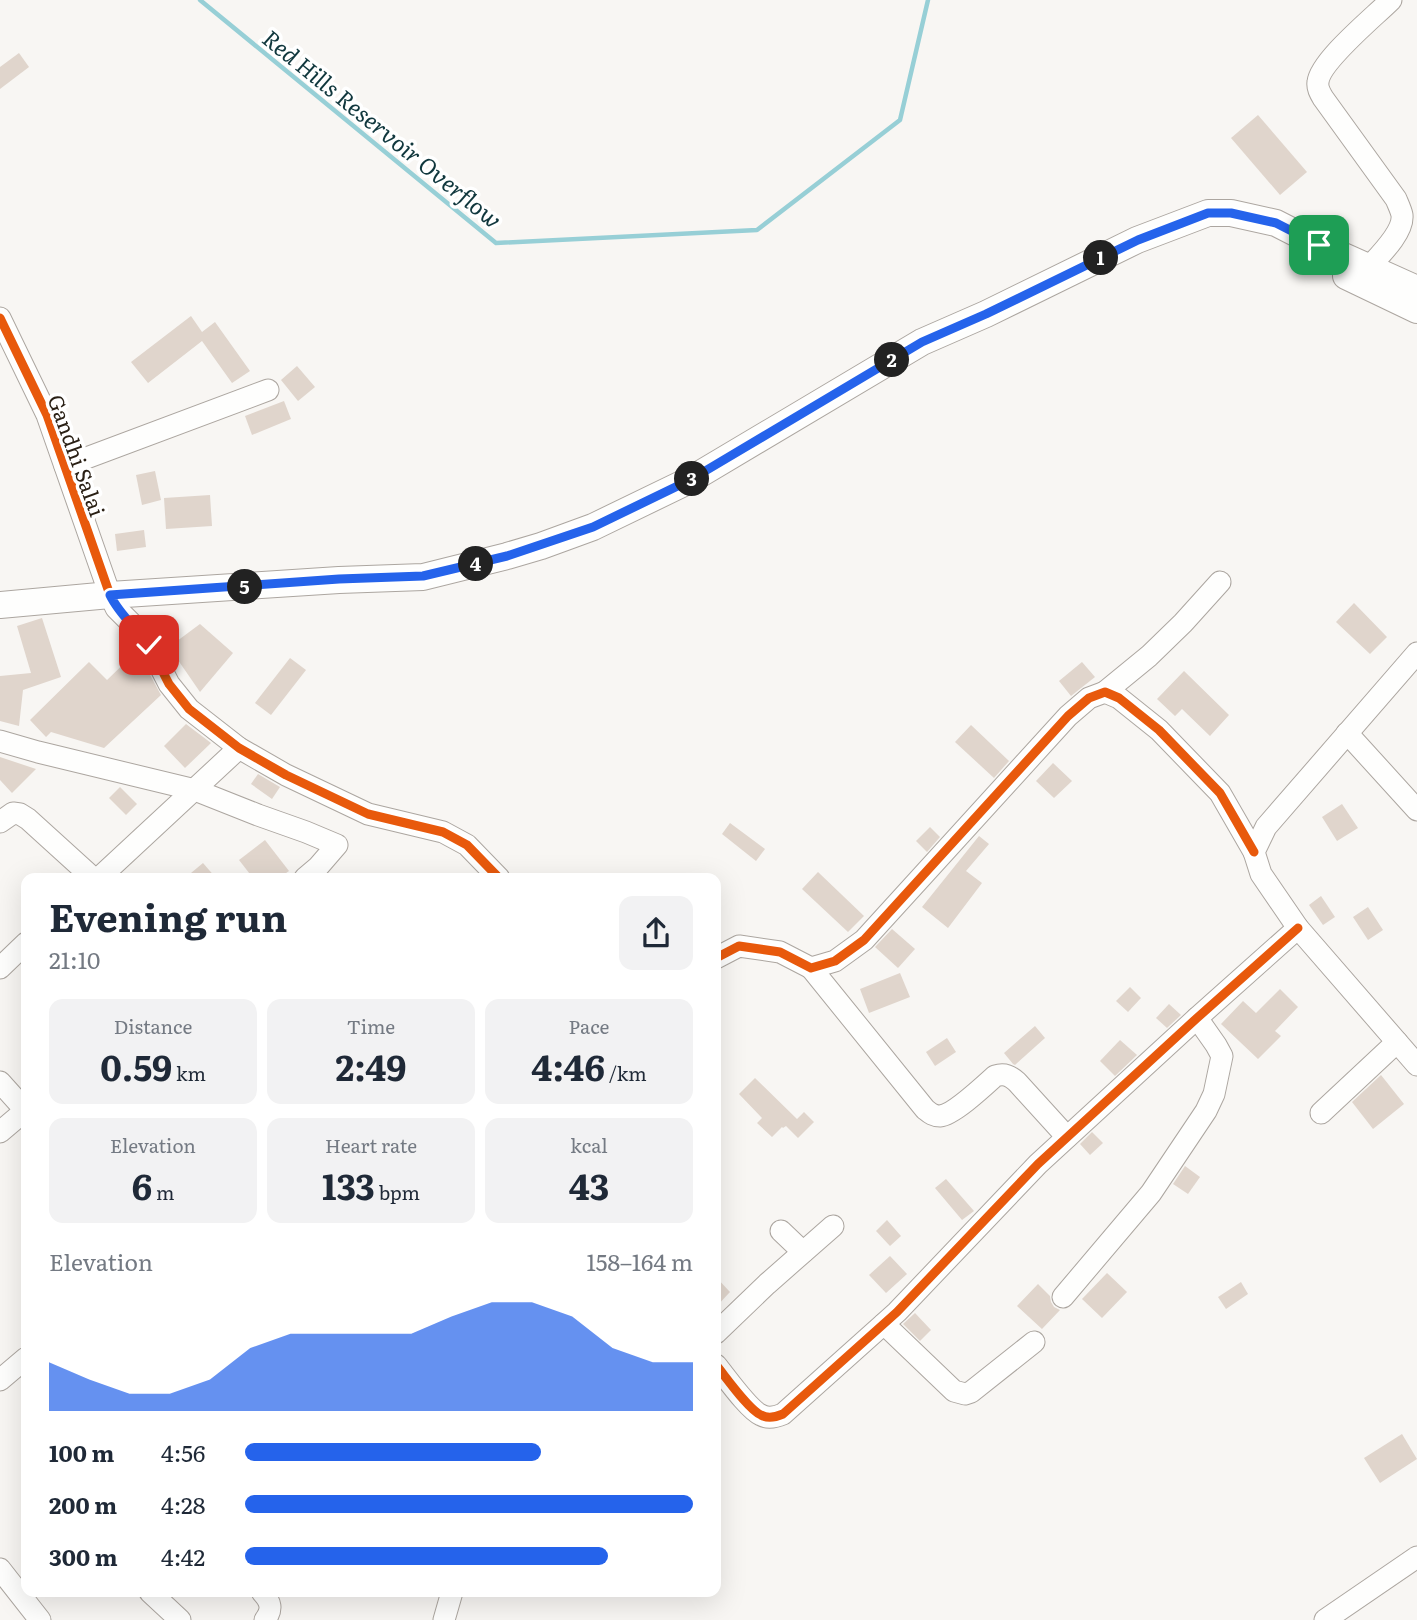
<!DOCTYPE html>
<meta charset="utf-8">
<style>
:root{--surface:#fff;--page:#f2f2f3;--text:#1f2937;--muted:#747a83;--accent:#2563eb}
body{margin:0;font-family:Literata,serif;background:var(--page);color:var(--text);height:100vh;display:flex;flex-direction:column;font-size:26px;white-space:nowrap}
*{box-sizing:border-box;margin:0}
p{font-size:23px;color:var(--muted)}
.icon{flex:none;width:38px;height:38px;fill:none;stroke:currentColor;stroke-width:2;stroke-linecap:round;stroke-linejoin:round}
.map{position:relative;flex:1;overflow:hidden}
.side{position:absolute;left:21px;top:873px;width:700px;height:724px;display:flex;flex-direction:column;background:var(--surface);border-radius:14px;box-shadow:0 7px 28px #0002}
.side>*{flex:none}
.pin{position:absolute;display:grid;place-items:center;width:60px;height:60px;color:#fff;margin:-30px;border-radius:14px;box-shadow:0 4px 10px #0006}
.km{position:absolute;width:35px;height:35px;margin:-18px;border-radius:50%;background:#222;color:#fff;font-size:19px;line-height:35px;text-align:center}
.round{display:grid;place-items:center;flex:none;width:74px;height:74px;border-radius:14px;background:var(--page)}
.summary{display:flex;align-items:center;justify-content:space-between;height:119px;padding:0 28px}
h1{font-size:38px;font-weight:700;line-height:52px}
.metrics{display:grid;grid-template-columns:repeat(3,1fr);gap:10px;height:119px;padding:7px 28px}
.metrics div{display:grid;align-content:center;border-radius:14px;background:var(--page);text-align:center}
.metrics b{font-size:35px;font-weight:700}
.metrics small{font-size:19px;font-weight:400}
.metrics p{font-size:19px}
.chart{height:196px;padding:14px 28px}
.chart p{display:flex;justify-content:space-between}
.chart svg{width:100%;height:126px;margin-top:7px;fill:var(--accent);opacity:.7}
ul{padding:0 28px;list-style:none;font-size:23px}
li{display:grid;grid-template-columns:112px 84px 1fr;align-items:center;height:52px}
li i{height:18px;border-radius:9px;background:var(--accent)}
.map>svg:first-child{display:block}
.lines{fill:none;stroke-linecap:round;stroke-linejoin:round}
.stream{stroke:#97cfd6;stroke-width:4.5}
.building{fill:#e0d5cc}
.minor-casing{stroke:#aca6a0;stroke-width:23}
.major-casing{stroke:#aca6a0;stroke-width:28}
.minor{stroke:#fefefd;stroke-width:21}
.major{stroke:#fefefd;stroke-width:26}
.cycleway-casing{stroke:#fff;stroke-width:13}
.cycleway{stroke:#e8590c;stroke-width:9}
.route-casing{stroke:#fff;stroke-width:14}
.route{stroke:#2563eb;stroke-width:9}
.labels{text-anchor:middle;dominant-baseline:central;stroke-width:7;stroke-linejoin:round;paint-order:stroke}
.street-label{font-size:21px;fill:#2a2015;stroke:#fff}
.water-label{font-size:23px;font-style:italic;fill:#10373d;stroke:#fff}
</style>
<div class="map">
<svg width="1417" height="1620" viewBox="0 0 1417 1620">
<rect width="100%" height="100%" fill="#f8f6f3"/>
<g class="lines">
<polyline class="stream" points="200,0 496,243 757,230 900,120 928,0"/>
</g>
<g class="building">
<polygon points="19,53 29,67 0,89 0,67"/>
<polygon points="1258,115 1307,172 1280,195 1231,138"/>
<polygon points="191,316 202,332 215,322 250,371 232,383 202,341 148,383 131,362"/>
<polygon points="297,366 315,387 298,401 281,380"/>
<polygon points="284,401 291,419 252,435 245,416"/>
<polygon points="155,471 161,500 142,505 136,475"/>
<polygon points="210,495 212,526 166,529 164,498"/>
<polygon points="144,530 146,547 117,551 115,534"/>
<polygon points="1354,603 1387,637 1370,654 1336,622"/>
<polygon points="42,618 61,677 23,690 19,726 0,721 0,676 31,673 17,626"/>
<polygon points="200,624 233,653 200,692 169,647"/>
<polygon points="137,651 161,695 104,748 51,732 46,737 30,720 89,662 107,680"/>
<polygon points="290,658 306,670 271,715 255,703"/>
<polygon points="1082,662 1095,677 1071,696 1059,681"/>
<polygon points="1184,671 1229,715 1210,736 1182,709 1175,716 1157,699"/>
<polygon points="186,724 211,743 185,768 164,746"/>
<polygon points="971,725 1009,761 994,778 955,742"/>
<polygon points="0,757 36,769 12,793 0,780"/>
<polygon points="1053,763 1072,781 1054,798 1036,781"/>
<polygon points="258,774 280,787 272,799 251,784"/>
<polygon points="120,787 137,804 126,815 109,798"/>
<polygon points="1342,804 1358,828 1337,841 1322,817"/>
<polygon points="730,823 765,849 756,861 722,834"/>
<polygon points="930,827 940,837 927,852 916,841"/>
<polygon points="979,836 989,844 966,871 982,883 948,928 922,907"/>
<polygon points="265,840 289,871 279,878 253,878 239,860"/>
<polygon points="203,863 216,878 185,878"/>
<polygon points="818,872 864,916 848,932 802,889"/>
<polygon points="1321,896 1335,917 1323,925 1309,905"/>
<polygon points="1368,907 1383,930 1368,940 1353,917"/>
<polygon points="892,929 915,949 898,968 875,947"/>
<polygon points="900,973 910,997 869,1013 860,989"/>
<polygon points="1130,987 1141,998 1128,1012 1116,1001"/>
<polygon points="1280,989 1298,1007 1275,1031 1281,1036 1258,1059 1221,1024 1243,1001 1256,1013"/>
<polygon points="1169,1004 1181,1015 1167,1028 1156,1018"/>
<polygon points="1035,1026 1045,1038 1015,1065 1013,1064 1004,1053"/>
<polygon points="947,1038 956,1052 935,1066 926,1052"/>
<polygon points="1120,1040 1137,1055 1115,1076 1100,1061"/>
<polygon points="1381,1075 1404,1104 1373,1129 1352,1102"/>
<polygon points="755,1078 797,1119 804,1112 814,1122 798,1138 786,1126 783,1128 782,1127 772,1137 757,1123 762,1118 739,1094"/>
<polygon points="1092,1132 1103,1143 1090,1155 1080,1144"/>
<polygon points="1185,1166 1200,1177 1188,1194 1173,1184"/>
<polygon points="946,1179 974,1211 962,1220 935,1188"/>
<polygon points="887,1220 901,1236 890,1246 876,1231"/>
<polygon points="890,1256 907,1274 886,1293 869,1275"/>
<polygon points="1107,1273 1127,1292 1102,1318 1082,1299"/>
<polygon points="716,1277 730,1292 716,1307"/>
<polygon points="1241,1282 1248,1294 1226,1309 1218,1297"/>
<polygon points="1038,1284 1050,1296 1051,1302 1054,1307 1060,1310 1042,1329 1017,1306"/>
<polygon points="915,1313 931,1330 920,1341 903,1324"/>
<polygon points="1402,1434 1417,1459 1380,1483 1364,1458"/>
</g>
<g class="lines">
<defs>
<g id="minor">
<path d="M1369 267C1380 255 1404 232 1402 215 1401 210 1398 204 1396 199L1323 98C1320 93 1317 88 1318 82 1320 61 1374 17 1391 0"/>
<polyline points="0,318 47,415 110,595 116,608 133,625 149,645 169,684 189,709 239,748 286,775 368,814 443,832 467,845 499,878"/>
<polyline points="65,466 268,390"/>
<polyline points="1417,653 1266,827 1254,852 1261,874 1298,928 1417,1065"/>
<polyline points="1105,692 1149,656 1183,623 1220,582"/>
<polyline points="1347,733 1417,810"/>
<polyline points="0,741 38,752 195,790 258,815 306,832 337,845 318,867 305,878"/>
<polyline points="0,822 13,813 20,814 28,819 93,878"/>
<polyline points="99,878 239,748"/>
<polyline points="716,958 739,946 780,952 811,968 835,961 864,940 1068,716 1089,698 1105,692 1119,698 1159,730 1220,793 1254,852"/>
<polyline points="0,968 26,943"/>
<path d="M811 968 925 1109C930 1113 933 1116 940 1116 953 1115 984 1086 995 1076 1005 1073 1010 1076 1017 1082L1067 1137"/>
<polyline points="0,1082 26,1111"/>
<polyline points="1321,1113 1397,1042"/>
<polyline points="0,1132 26,1110"/>
<polyline points="781,1231 803,1252"/>
<polyline points="1063,1297 1151,1193 1206,1111 1214,1094 1222,1056 1216,1045 1197,1018"/>
<polyline points="884,1324 954,1391 965,1394 971,1392 1034,1342"/>
<polyline points="716,1333 767,1284 833,1226"/>
<path d="M716 1365C726 1377 748 1409 761 1415 768 1419 776 1417 783 1414L897 1312 1038 1164 1197 1018 1298 928"/>
<polyline points="0,1380 26,1358"/>
<polyline points="0,1569 40,1620"/>
<polyline points="150,1592 180,1620"/>
<path d="M262 1592C271 1602 273 1609 265 1620"/>
<polyline points="444,1620 452,1592"/>
<polyline points="1325,1620 1417,1557"/>
</g>
<g id="major">
<polyline points="1346,276 1417,310"/>
<polyline points="0,605 110,595 339,580 423,577 507,556 541,546 593,527 690,480 922,342 986,314 1137,240 1208,213 1231,213 1276,223 1319,245 1417,289"/>
</g>
</defs>
<use href="#minor" class="minor-casing"/>
<use href="#major" class="major-casing"/>
<use href="#minor" class="minor"/>
<use href="#major" class="major"/>
<defs>
<g id="cycleway">
<polyline points="0,318 47,415 110,595 116,608 133,625 149,645 169,684 189,709 239,748 286,775 368,814 443,832 467,845 499,878"/>
<polyline points="716,958 739,946 780,952 811,968 835,961 864,940 1068,716 1089,698 1105,692 1119,698 1159,730 1220,793 1254,852"/>
<path d="M716 1365C726 1377 748 1409 761 1415 768 1419 776 1417 783 1414L897 1312 1038 1164 1197 1018 1298 928"/>
</g>
</defs>
<use href="#cycleway" class="cycleway-casing"/>
<use href="#cycleway" class="cycleway"/>
</g>
<g class="lines">
<defs>
<path id="route" d="M149 645C136 628 119 614 110 595L339 579 423 576 507 556 593 527 690 480 922 342 986 314 1138 240 1208 213H1231L1276 223 1319 245"/>
</defs>
<use href="#route" class="route-casing"/>
<use href="#route" class="route"/>
</g>
<g class="labels">
<g class="street-label">
<text transform="translate(78 455) rotate(70)">Gandhi Salai</text>
</g>
<g class="water-label">
<text transform="translate(383 128) rotate(39)">Red Hills Reservoir Overflow</text>
</g>
</g>
</svg>
<div class="pin" style="left:1319px;top:245px;background:#1e9e55"><svg class="icon" aria-label="arrive" viewBox="0 0 24 24"><path d="M6 21V4h12l-3 4 3 4H6"/></svg></div>
<div class="pin" style="left:149px;top:645px;background:#d93025"><svg class="icon" aria-label="check" viewBox="0 0 24 24"><path d="M5 12l5 5 9-10"/></svg></div>
<b class="km" style="left:1101px;top:258px">1</b>
<b class="km" style="left:892px;top:360px">2</b>
<b class="km" style="left:692px;top:479px">3</b>
<b class="km" style="left:476px;top:564px">4</b>
<b class="km" style="left:245px;top:587px">5</b>
<section class="side">
<div class="summary"><div><h1>Evening run</h1><p>21:10</p></div><a class="round"><svg class="icon" aria-label="share" viewBox="0 0 24 24"><path d="M12 15V3M7 8l5-5 5 5M5 13v7h14v-7"/></svg></a></div>
<div class="metrics">
<div><p>Distance</p><b>0.59<small> km</small></b></div>
<div><p>Time</p><b>2:49</b></div>
<div><p>Pace</p><b>4:46<small> /km</small></b></div>
</div>
<div class="metrics">
<div><p>Elevation</p><b>6<small> m</small></b></div>
<div><p>Heart rate</p><b>133<small> bpm</small></b></div>
<div><p>kcal</p><b>43</b></div>
</div>
<div class="chart"><p><span>Elevation</span>158–164 m</p>
<svg viewBox="0 0 160 44" preserveAspectRatio="none"><path d="M0 44V27L10 33L20 38L30 38L40 33L50 22L60 17L70 17L80 17L90 17L100 11L110 6L120 6L130 11L140 22L150 27L160 27V44z"/></svg>
</div>
<ul>
<li><b>100 m</b>4:56<i style="width:66%"></i></li>
<li><b>200 m</b>4:28<i style="width:100%"></i></li>
<li><b>300 m</b>4:42<i style="width:81%"></i></li>
</ul>
</section>
</div>
